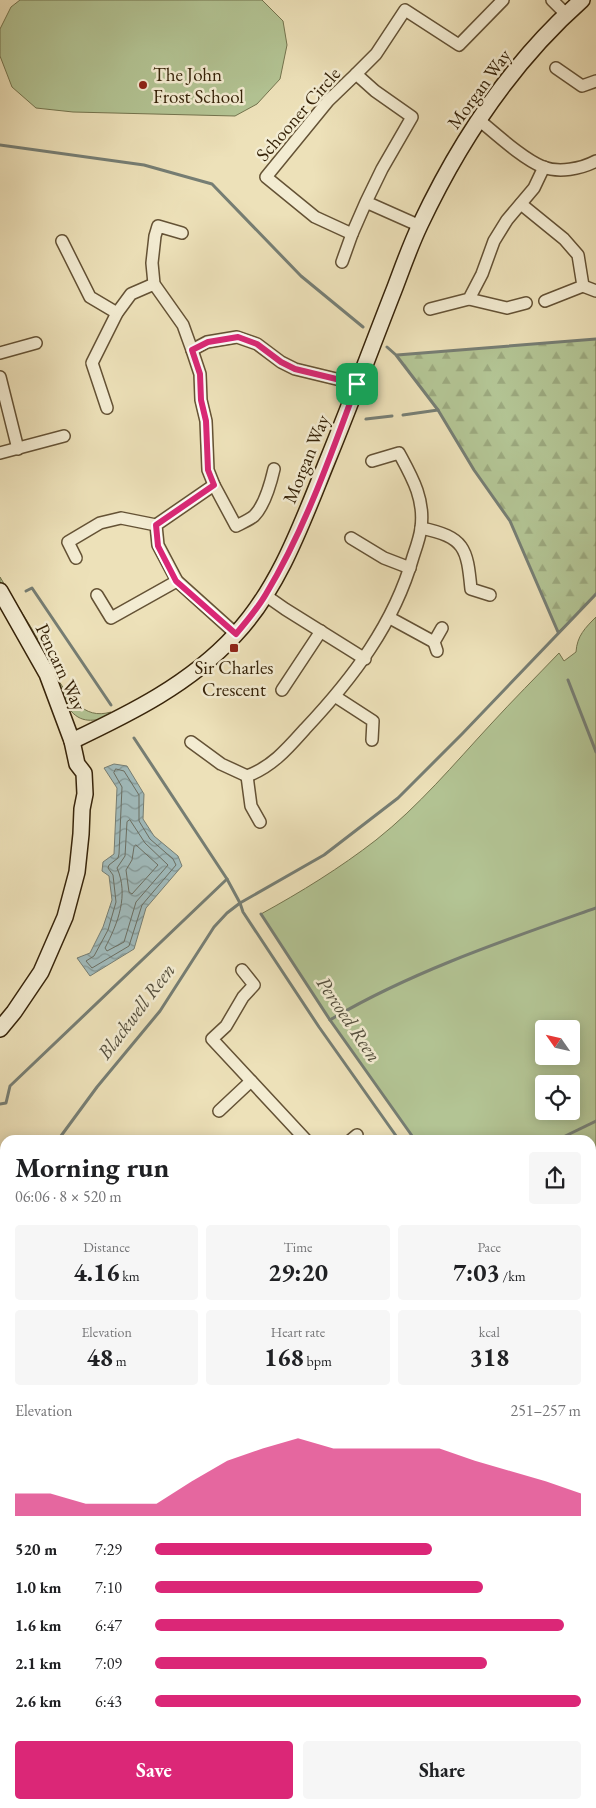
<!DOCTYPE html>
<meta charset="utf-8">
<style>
:root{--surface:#fff;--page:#f6f6f6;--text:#202124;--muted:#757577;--accent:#db2777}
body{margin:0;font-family:"EB Garamond",serif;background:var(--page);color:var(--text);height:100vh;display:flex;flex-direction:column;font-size:19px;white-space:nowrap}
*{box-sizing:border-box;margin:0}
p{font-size:16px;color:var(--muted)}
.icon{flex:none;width:28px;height:28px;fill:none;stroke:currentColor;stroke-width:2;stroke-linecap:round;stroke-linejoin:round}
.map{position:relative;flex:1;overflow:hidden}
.side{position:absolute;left:0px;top:1135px;width:596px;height:674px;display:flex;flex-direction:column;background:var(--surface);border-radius:15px 15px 0 0;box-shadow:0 2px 12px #0003}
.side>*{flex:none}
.needle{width:32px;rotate:304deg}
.tools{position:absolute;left:535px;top:1020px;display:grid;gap:10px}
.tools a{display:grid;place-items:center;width:45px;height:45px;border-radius:5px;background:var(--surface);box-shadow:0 2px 12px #0003;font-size:25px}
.pin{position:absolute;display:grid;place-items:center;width:42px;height:42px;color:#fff;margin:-21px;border-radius:10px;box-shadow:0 2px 8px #0006}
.round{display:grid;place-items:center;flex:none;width:52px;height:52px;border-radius:5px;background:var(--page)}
.head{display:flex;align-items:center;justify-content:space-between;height:85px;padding:0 15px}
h1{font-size:28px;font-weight:700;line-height:38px}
.stats{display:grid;grid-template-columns:repeat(3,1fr);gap:8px;height:85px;padding:5px 15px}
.stats div{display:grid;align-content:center;border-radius:5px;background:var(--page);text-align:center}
.stats b{font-size:25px;font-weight:700}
.stats small{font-size:14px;font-weight:400}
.stats p{font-size:14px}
.chart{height:140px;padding:10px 15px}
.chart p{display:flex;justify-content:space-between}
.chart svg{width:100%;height:90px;margin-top:5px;fill:var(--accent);opacity:.7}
.cta{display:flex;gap:10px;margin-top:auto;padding:10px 15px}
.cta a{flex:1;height:58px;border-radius:5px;background:var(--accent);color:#fff;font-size:20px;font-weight:700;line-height:58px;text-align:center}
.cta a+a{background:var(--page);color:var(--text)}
ul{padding:0 15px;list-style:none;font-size:16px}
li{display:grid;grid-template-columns:80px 60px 1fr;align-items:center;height:38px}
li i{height:12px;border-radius:6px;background:var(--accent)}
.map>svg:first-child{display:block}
.grass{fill:#b3c494;stroke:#74744e;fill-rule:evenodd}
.forest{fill:url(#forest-firs);stroke:#74744e}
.water{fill:url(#water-waves);stroke:#767e74}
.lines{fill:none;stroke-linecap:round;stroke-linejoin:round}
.shore{stroke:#6b6e62;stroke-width:1}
.stream{stroke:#767e74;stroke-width:3}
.street-casing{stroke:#645235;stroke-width:14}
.secondary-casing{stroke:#362309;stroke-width:18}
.street{stroke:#f3ecd2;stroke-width:11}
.secondary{stroke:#f3ecd2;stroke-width:15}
.route-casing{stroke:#fff;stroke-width:10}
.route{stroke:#db2777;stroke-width:6}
.poi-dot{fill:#8f2418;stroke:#f3ecd2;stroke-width:2}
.labels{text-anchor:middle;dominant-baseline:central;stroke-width:5;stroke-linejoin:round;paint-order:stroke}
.poi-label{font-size:19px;fill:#362309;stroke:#f3ecd2;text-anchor:start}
.street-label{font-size:19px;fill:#362309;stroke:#f3ecd2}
.water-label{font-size:20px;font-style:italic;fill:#56503e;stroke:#f3ecd2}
</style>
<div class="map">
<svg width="596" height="1808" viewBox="0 0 596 1808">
<defs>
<pattern id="forest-firs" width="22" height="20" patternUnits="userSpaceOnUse" patternTransform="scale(1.25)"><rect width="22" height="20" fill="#b3c494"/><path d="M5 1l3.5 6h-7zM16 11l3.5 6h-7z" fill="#9ba87e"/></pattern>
<pattern id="water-waves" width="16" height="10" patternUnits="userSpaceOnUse" patternTransform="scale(1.25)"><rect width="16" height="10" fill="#a0babb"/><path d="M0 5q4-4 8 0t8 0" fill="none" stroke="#839796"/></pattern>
</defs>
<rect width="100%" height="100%" fill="#ede1b9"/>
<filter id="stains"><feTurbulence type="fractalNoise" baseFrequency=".004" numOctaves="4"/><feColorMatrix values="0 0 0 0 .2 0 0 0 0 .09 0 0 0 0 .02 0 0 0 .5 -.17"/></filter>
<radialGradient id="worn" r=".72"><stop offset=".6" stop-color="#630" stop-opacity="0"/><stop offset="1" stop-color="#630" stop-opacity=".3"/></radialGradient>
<g class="grass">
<polygon points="20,0 262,0 283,21 287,45 280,79 257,104 235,116 73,112 36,108 12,87 0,56 0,29 11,7"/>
<path d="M0 577C13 599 28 621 40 643 51 663 59 688 76 703 87 713 97 716 111 712L112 716C97 720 83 725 71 711L53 673 0 585Z"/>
<path d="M596 617V1646L591 1621V1140H415L330 1020 261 914C301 892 340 868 376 840 419 806 454 764 491 724 513 700 536 677 559 653L564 661 576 652C577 636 585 628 596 617ZM544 1029H571V1056H544ZM544 1084H571V1111H544Z"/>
</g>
<polygon class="forest" points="596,339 596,594 558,632 510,521 474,470 438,410 396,355"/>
<polygon class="water" points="114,764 127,766 144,794 143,819 154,836 178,856 182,866 146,908 134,949 90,976 77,958 90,953 103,927 112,900 109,876 102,871 103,862 114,854 117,788 104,768"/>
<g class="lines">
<g class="shore">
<polygon points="116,769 124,771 139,795 139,821 150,839 173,859 176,865 142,905 129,946 92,968 86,961 94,956 108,930 116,902 113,875 108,868 109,865 118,858 119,854 122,787 114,773"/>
<path d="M130 820 145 843 168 865 136 902 124 942 107 951 105 948C118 923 129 895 117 868L125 856 127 822Z"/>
<polygon points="136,845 158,865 132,894 129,892 126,870 132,860 134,847"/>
</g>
<g class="stream">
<polyline points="0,145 144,165 212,184 301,276 363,327"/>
<polyline points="387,347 396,355 438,410 474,470 510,521 558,632"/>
<polyline points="397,355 596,339"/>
<polyline points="403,415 438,410"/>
<polyline points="366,419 392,416"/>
<polyline points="26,591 32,588 111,705"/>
<polyline points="568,680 596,752"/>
<polyline points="134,738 227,879 240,903 243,912 319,1027 399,1140"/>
<polyline points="261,914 330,1020 415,1140"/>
<path d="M330 1020C410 972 508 939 596 908"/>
<polyline points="0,1104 6,1103 10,1086 227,879"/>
<polyline points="58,1140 97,1087 160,1011 214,927 227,913 240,903 324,855 398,798 462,734 596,594"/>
<polyline points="557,1140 596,1121"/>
<polyline points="0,1203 5,1198"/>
<polyline points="591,1401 596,1399"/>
<polyline points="0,1542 5,1541"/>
<polyline points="591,1559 596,1559"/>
<polyline points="591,1621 596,1646"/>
<polyline points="591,1691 596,1715"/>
</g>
<defs>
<g id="street">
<polyline points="552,0 566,14"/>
<polyline points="556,68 582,86 596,81"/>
<polyline points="356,74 376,54 405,10 459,45 503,0"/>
<path d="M479 120C496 134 523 159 543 167 559 173 581 169 596 161"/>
<polyline points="366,202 382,169 412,117 375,91 356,74 328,101 266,177 315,217 352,234 366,202 420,226"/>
<polyline points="521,204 564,239 578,255 583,286 545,301"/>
<path d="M182 233 158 226 155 236 152 263 154 284 183 325 192 350 200 374 201 400 206 421 208 470 214 485 236 526C242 523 249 520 254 516 264 506 271 482 274 469"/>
<polyline points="62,241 90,297 117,313"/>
<polyline points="342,262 352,234"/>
<polyline points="583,286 596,291"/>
<polyline points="469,299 507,308 526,303"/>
<polyline points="430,309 469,299 482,274 494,241 507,220 534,188 544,167"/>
<polyline points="192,350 207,342 237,337 257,344 281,362 295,369 357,384"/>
<polyline points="0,353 36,343"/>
<polyline points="0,377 18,449"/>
<polyline points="107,408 92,363 117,313 131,294 154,284"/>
<polyline points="0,453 64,436"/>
<polyline points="214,485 156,525 158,545 177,581 236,634"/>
<path d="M421 528C465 537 467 548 471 589L490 595"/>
<polyline points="351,538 384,558 410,568"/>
<polyline points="76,558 68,542 100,523 121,518 156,525"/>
<polyline points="97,595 111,618 177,581"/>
<polyline points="265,595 285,609 365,659"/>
<polyline points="390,618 434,642"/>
<polyline points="437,651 434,642 442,628"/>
<polyline points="282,690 321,631"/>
<polyline points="336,697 373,721 372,740"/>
<polyline points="191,742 221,764 247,776"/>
<path d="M247 776C272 767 288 748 305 729 353 678 394 624 413 557 416 548 420 537 421 528 425 499 412 477 399 453L372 461"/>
<polyline points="247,776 251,806 260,822"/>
<polyline points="242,970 254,985 243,997 226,1026 212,1039 306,1140"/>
<polyline points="219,1111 251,1081"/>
<polyline points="351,1140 357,1135"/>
<polyline points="0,1308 5,1313"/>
<polyline points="0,1402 5,1407"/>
<polyline points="0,1647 5,1646"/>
<polyline points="150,1804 150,1808"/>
<polyline points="335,1808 341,1804"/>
</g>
<g id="secondary">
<polyline points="0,591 47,674 72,741 77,764 84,773 85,794 82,809 81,834 77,872 65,917 41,972 14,1012 0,1029"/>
<path d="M72 741C131 713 190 684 235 635 280 587 303 520 328 459 351 403 372 346 394 290 402 269 410 246 420 225 459 142 513 61 582 0"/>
</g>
</defs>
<use href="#street" class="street-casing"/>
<use href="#secondary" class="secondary-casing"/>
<use href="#street" class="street"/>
<use href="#secondary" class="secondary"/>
</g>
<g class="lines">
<defs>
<path id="route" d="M238 337 257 344 281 362 295 369 357 384C331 455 305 529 266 594 258 608 247 621 236 634L176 581 158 546 156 525 214 485 208 470 206 421 201 400 200 374 192 350 208 342Z"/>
</defs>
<use href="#route" class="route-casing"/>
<use href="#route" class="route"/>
</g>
<g class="poi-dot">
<circle cx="143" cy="85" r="5"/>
<rect x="229" y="643" width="10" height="10" rx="2.5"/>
</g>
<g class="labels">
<g class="poi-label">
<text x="153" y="74">The John<tspan x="153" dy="22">Frost School</tspan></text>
<text x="234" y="667" text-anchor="middle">Sir Charles<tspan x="234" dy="22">Crescent</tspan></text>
</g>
<g class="street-label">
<text transform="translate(479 89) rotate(-54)">Morgan Way</text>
<text transform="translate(298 114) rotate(-49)">Schooner Circle</text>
<text transform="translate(306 459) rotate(-68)">Morgan Way</text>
<text transform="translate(61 667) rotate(65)">Pencarn Way</text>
</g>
<g class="water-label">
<text transform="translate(136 1011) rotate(-53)">Blackwell Reen</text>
<text transform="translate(349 1019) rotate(56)">Percoed Reen</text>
</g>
</g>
<rect width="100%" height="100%" filter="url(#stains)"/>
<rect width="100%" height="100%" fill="url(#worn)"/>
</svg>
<div class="tools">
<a><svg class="needle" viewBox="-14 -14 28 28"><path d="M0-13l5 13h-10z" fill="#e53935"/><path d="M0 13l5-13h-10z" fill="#757577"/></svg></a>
<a><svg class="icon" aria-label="locate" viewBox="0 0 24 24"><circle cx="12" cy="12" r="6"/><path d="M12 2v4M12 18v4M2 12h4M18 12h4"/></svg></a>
</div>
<div class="pin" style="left:357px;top:384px;background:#1e9e55"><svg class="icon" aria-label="arrive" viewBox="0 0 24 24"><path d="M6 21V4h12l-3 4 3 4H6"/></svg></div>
<section class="side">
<div class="head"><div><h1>Morning run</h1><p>06:06 · 8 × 520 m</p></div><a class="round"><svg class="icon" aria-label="share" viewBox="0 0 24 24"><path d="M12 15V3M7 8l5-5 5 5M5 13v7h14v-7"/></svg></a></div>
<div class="stats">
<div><p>Distance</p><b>4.16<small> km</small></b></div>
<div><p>Time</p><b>29:20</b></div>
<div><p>Pace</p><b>7:03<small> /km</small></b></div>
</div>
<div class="stats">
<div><p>Elevation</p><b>48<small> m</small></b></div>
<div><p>Heart rate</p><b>168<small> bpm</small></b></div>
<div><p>kcal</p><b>318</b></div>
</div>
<div class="chart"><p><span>Elevation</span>251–257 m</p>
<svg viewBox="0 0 160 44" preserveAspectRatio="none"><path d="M0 44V33L10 33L20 38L30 38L40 38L50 27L60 17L70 11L80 6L90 11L100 11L110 11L120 11L130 17L140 22L150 27L160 33V44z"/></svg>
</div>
<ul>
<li><b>520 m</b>7:29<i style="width:65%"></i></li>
<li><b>1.0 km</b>7:10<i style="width:77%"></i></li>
<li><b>1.6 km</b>6:47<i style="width:96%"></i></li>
<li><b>2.1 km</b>7:09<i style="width:78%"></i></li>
<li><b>2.6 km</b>6:43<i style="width:100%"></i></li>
</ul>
<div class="cta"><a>Save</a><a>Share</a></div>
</section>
</div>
